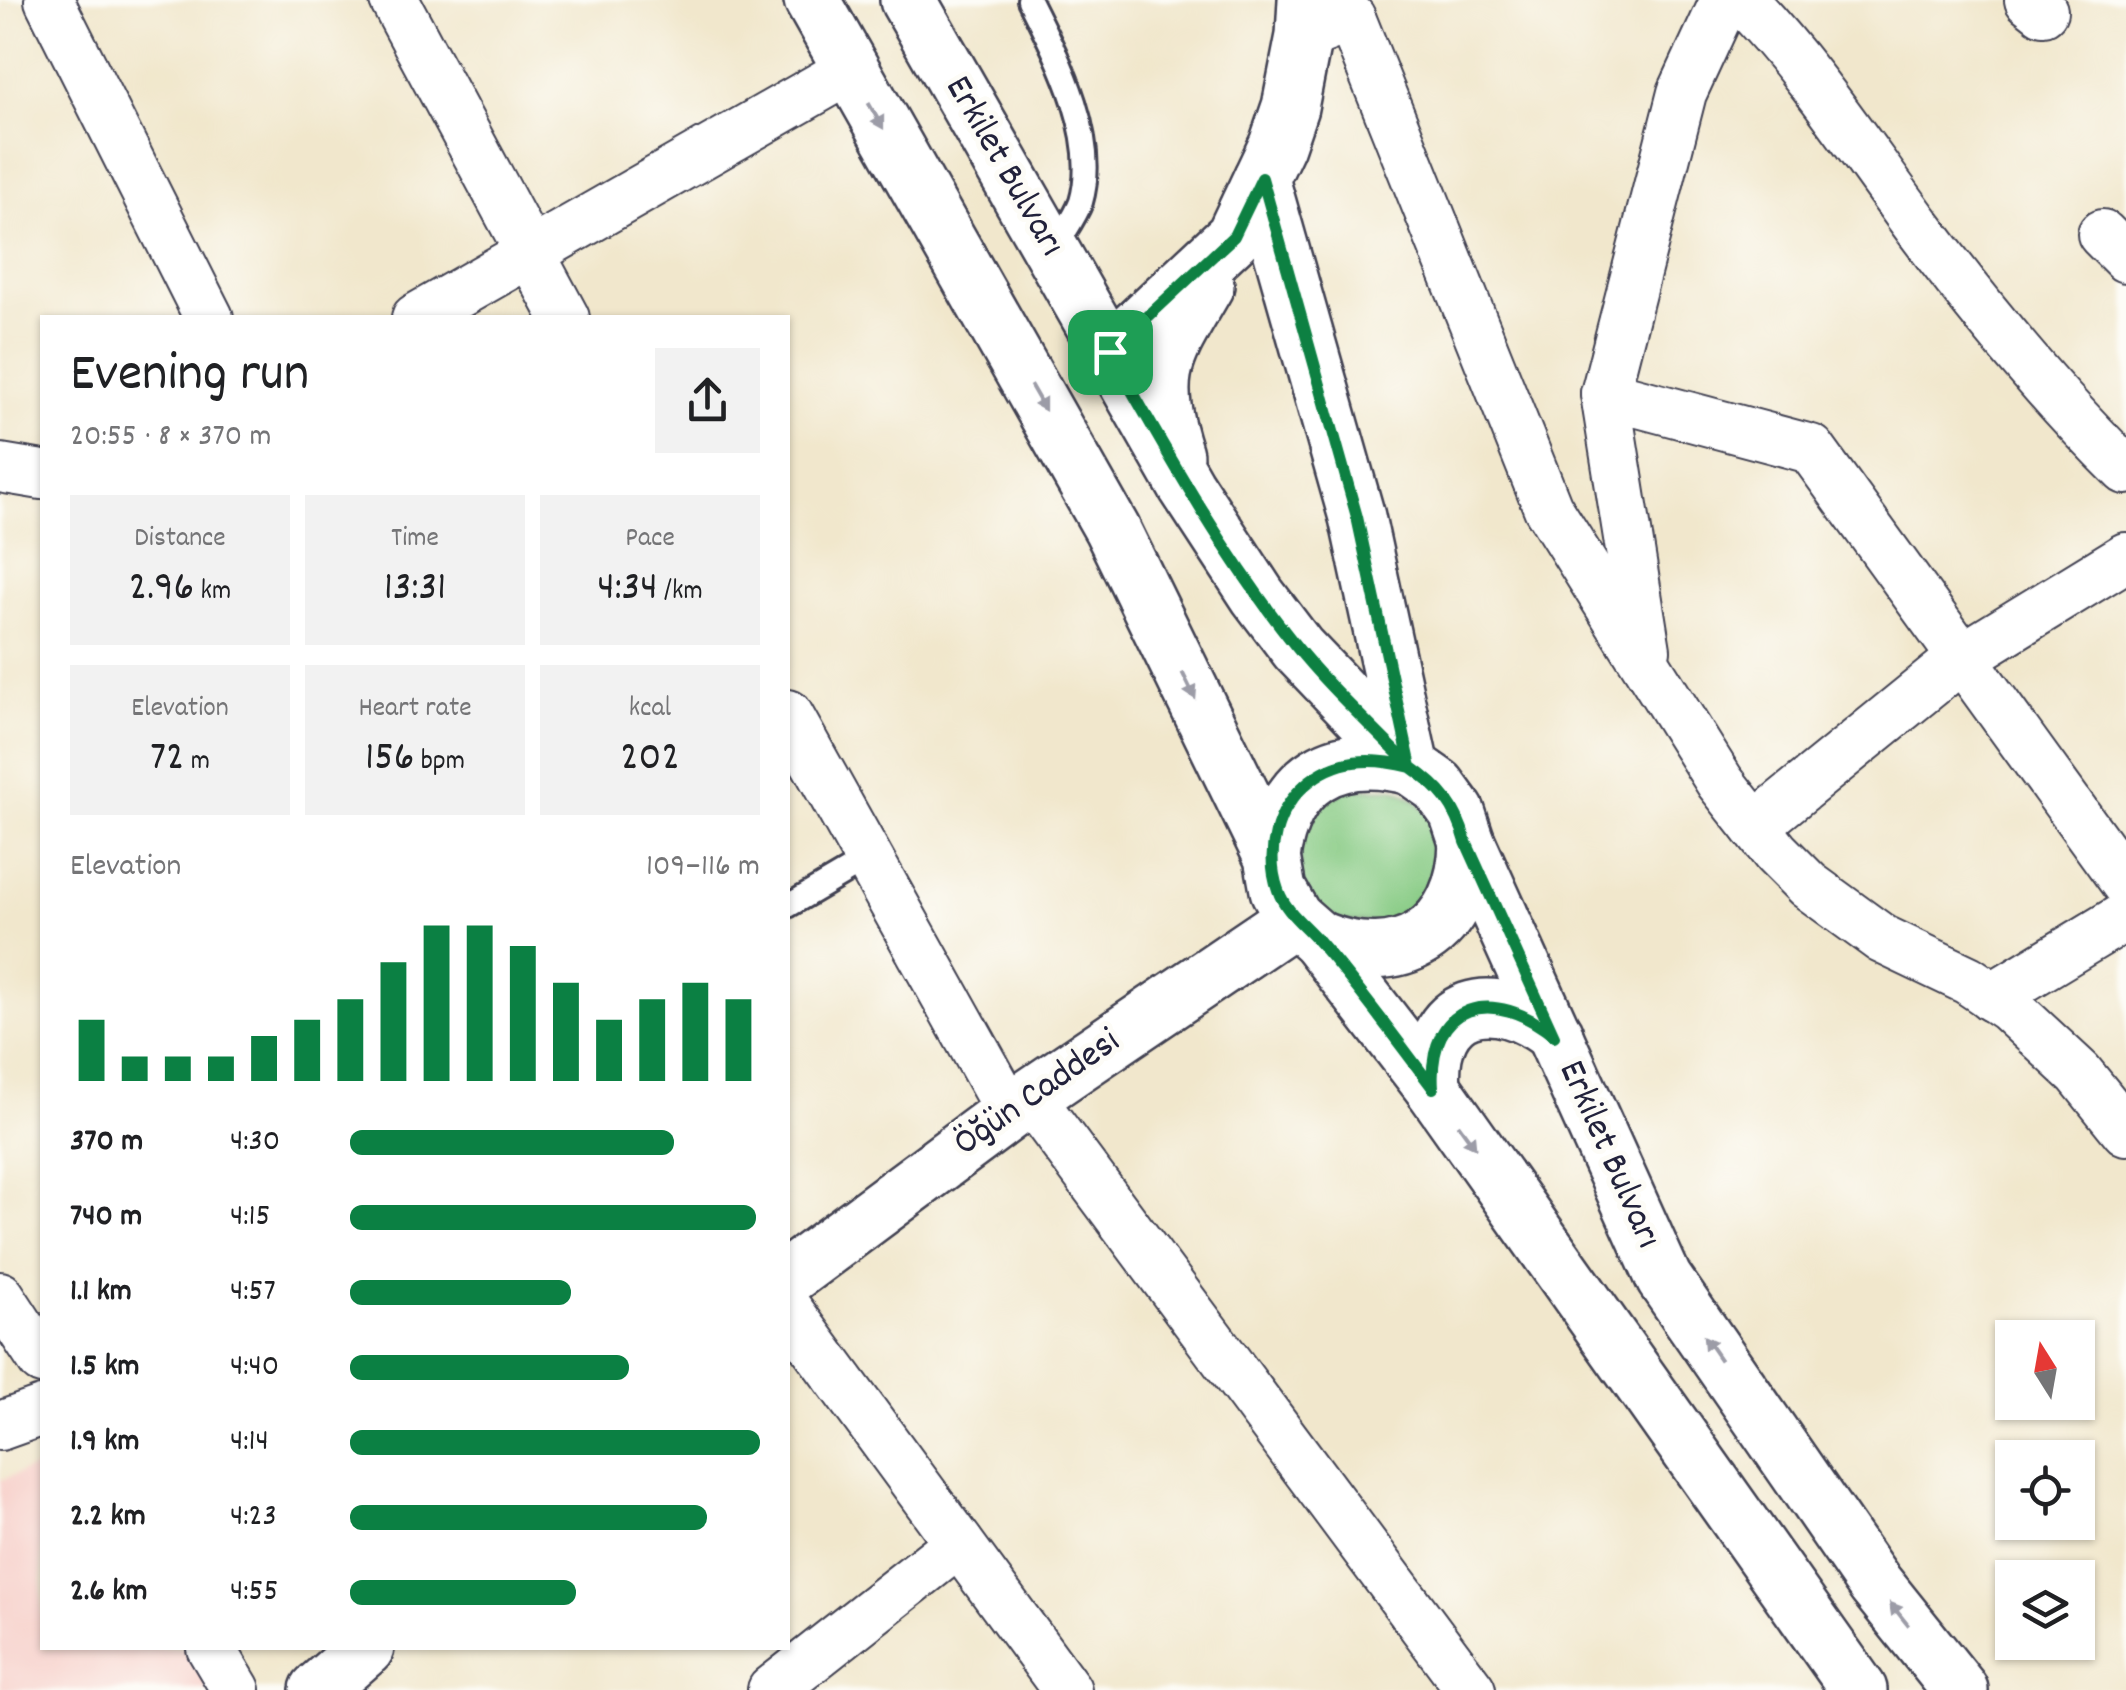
<!DOCTYPE html>
<meta charset="utf-8">
<style>
:root{--surface:#fff;--page:#f2f2f2;--text:#202124;--muted:#757577;--accent:#0b8043}
body{margin:0;font-family:Dekko,sans-serif;background:var(--page);color:var(--text);height:100vh;display:flex;flex-direction:column;font-size:38px;white-space:nowrap}
*{box-sizing:border-box;margin:0}
p{font-size:32px;color:var(--muted)}
.icon{flex:none;width:55px;height:55px;fill:none;stroke:currentColor;stroke-width:2;stroke-linecap:round;stroke-linejoin:round}
.map{position:relative;flex:1;overflow:hidden}
.details{position:absolute;left:40px;top:315px;width:750px;height:1335px;display:flex;flex-direction:column;background:var(--surface);border-radius:0px;box-shadow:0 2px 8px #0004}
.details>*{flex:none}
.needle{width:65px;rotate:349deg}
.fabs{position:absolute;left:1995px;top:1320px;display:grid;gap:20px}
.fabs a{display:grid;place-items:center;width:100px;height:100px;border-radius:0px;background:var(--surface);box-shadow:0 2px 8px #0004;font-size:50px}
.pin{position:absolute;display:grid;place-items:center;width:85px;height:85px;color:#fff;margin:-42px;border-radius:20px;box-shadow:0 5px 15px #0006}
.round{display:grid;place-items:center;flex:none;width:105px;height:105px;border-radius:0px;background:var(--page)}
.head{display:flex;align-items:center;justify-content:space-between;height:170px;padding:0 30px}
h1{font-size:55px;font-weight:600;line-height:75px}
.figures{display:grid;grid-template-columns:repeat(3,1fr);gap:15px;height:170px;padding:10px 30px}
.figures div{display:grid;align-content:center;border-radius:0px;background:var(--page);text-align:center}
.figures b{font-size:42px;font-weight:600}
.figures small{font-size:28px;font-weight:400}
.figures p{font-size:28px}
.chart{height:280px;padding:20px 30px}
.chart p{display:flex;justify-content:space-between}
.chart svg{width:100%;height:180px;margin-top:10px;stroke:var(--accent);stroke-width:6}
ul{padding:0 30px;list-style:none;font-size:32px}
li{display:grid;grid-template-columns:160px 120px 1fr;align-items:center;height:75px}
li i{height:25px;border-radius:12px;background:var(--accent)}
.map>svg:first-child{display:block}
.built{fill:#f7d0ca}
.green{fill:#87cb84;stroke:#547660;stroke-width:2.5}
.lines{fill:none;stroke-linecap:round;stroke-linejoin:round}
.lane-casing{stroke:#414051;stroke-width:28}
.street-casing{stroke:#414051;stroke-width:52}
.secondary-casing{stroke:#414051;stroke-width:60}
.primary-casing{stroke:#414051;stroke-width:60}
.lane{stroke:#fff;stroke-width:22}
.street{stroke:#fff;stroke-width:48}
.secondary{stroke:#fff;stroke-width:55}
.primary{stroke:#fff;stroke-width:55}
.oneway{fill:#9c9ca7}
.route-casing{stroke:#fff;stroke-width:20}
.route{stroke:#0b8043;stroke-width:12}
.labels{text-anchor:middle;dominant-baseline:central;stroke-width:10;stroke-linejoin:round;paint-order:stroke}
.street-label{font-size:38px;fill:#22223b;stroke:#fdfcf7}
</style>
<div class="map">
<svg width="2126" height="1690" viewBox="0 0 2126 1690">
<rect width="100%" height="100%" fill="#fdfcf7"/>
<filter id="ink" filterUnits="userSpaceOnUse"><feTurbulence type="fractalNoise" baseFrequency=".01" numOctaves="2"/><feDisplacementMap in="SourceGraphic" scale="20" xChannelSelector="R" yChannelSelector="G"/><feConvolveMatrix kernelMatrix="1 2 1 2 8 2 1 2 1" color-interpolation-filters="sRGB"/></filter>
<filter id="wash" filterUnits="userSpaceOnUse"><feTurbulence type="fractalNoise" baseFrequency=".0048" numOctaves="4" result="noise"/><feDisplacementMap in="SourceGraphic" scale="40" xChannelSelector="R" yChannelSelector="G"/><feGaussianBlur stdDeviation="2.25" result="paint"/><feColorMatrix in="noise" values="0 0 0 0 0 0 0 0 0 0 0 0 0 0 0 0 0 1.4 0 .05"/><feComposite in="paint" operator="in"/></filter>
<g filter="url(#wash)">
<rect width="100%" height="100%" fill="#f1e7cc"/>
<polygon class="built" points="42,1465 42,1648 185,1648 212,1690 0,1690 0,1480"/>
<polygon class="green" points="1394,788 1416,800 1434,819 1443,842 1437,891 1401,925 1331,921 1301,885 1299,838 1325,800 1346,789"/>
</g>
<g filter="url(#ink)">
<g class="lines">
<defs>
<g id="lane">
<path d="M1029 0C1057 56 1100 137 1081 202 1075 218 1062 235 1054 250"/>
<polyline points="788,906 868,859"/>
</g>
<g id="street">
<polyline points="49,0 209,318"/>
<polyline points="394,0 565,318"/>
<path d="M1742 0C1809 69 1861 150 1919 228 1982 312 2050 396 2126 470"/>
<polyline points="2029,0 2043,11"/>
<polyline points="1304,36 1351,18 1548,508 1720,782 1776,853 1808,885 1882,939 1968,980 2008,1007 2079,1073 2126,1131"/>
<polyline points="2102,234 2126,258"/>
<polyline points="416,318 850,70"/>
<polyline points="1605,394 1811,449 2126,884"/>
<polyline points="0,468 42,475"/>
<polyline points="1646,650 1605,394 1682,93 1725,0"/>
<polyline points="788,714 1010,1112"/>
<polyline points="1755,826 1963,657 2126,557"/>
<polyline points="1992,997 2126,916"/>
<polyline points="1030,1097 1471,1690"/>
<polyline points="0,1296 42,1360"/>
<polyline points="788,1310 1067,1690"/>
<polyline points="0,1426 42,1411"/>
<polyline points="211,1648 236,1690"/>
<polyline points="772,1690 959,1543"/>
</g>
<g id="secondary">
<polyline points="1261,179 1357,517 1411,767"/>
<polyline points="1109,353 1234,236 1277,145 1290,107 1304,36 1306,0"/>
<path d="M1175 455C1148 371 1165 357 1206 285"/>
<polyline points="788,1277 1030,1097 1294,918"/>
<polyline points="318,1690 366,1648"/>
</g>
<g id="primary">
<polyline points="812,0 1112,529 1272,857 1278,890 1294,918 1318,939 1433,1088 1859,1690"/>
<polyline points="908,0 1186,486 1258,596 1298,649 1411,767 1438,786 1457,812 1467,842 1664,1279 1875,1584 1960,1690"/>
<path d="M1272 857C1284 778 1334 747 1411 767"/>
<path d="M1318 939C1401 972 1465 933 1467 842"/>
<path d="M1433 1088C1426 1000 1494 986 1555 1035"/>
</g>
</defs>
<use href="#lane" class="lane-casing"/>
<use href="#street" class="street-casing"/>
<use href="#secondary" class="secondary-casing"/>
<use href="#primary" class="primary-casing"/>
<use href="#lane" class="lane"/>
<use href="#street" class="street"/>
<use href="#secondary" class="secondary"/>
<use href="#primary" class="primary"/>
</g>
<defs><path id="oneway-solid" d="M-6-.8H1V-3.2L6.5 0L1 3.2V.8H-6Z" transform="scale(2.5)"/></defs>
<g class="oneway">
<use href="#oneway-solid" transform="translate(876 116) rotate(60)"/>
<use href="#oneway-solid" transform="translate(1038 398) rotate(60)"/>
<use href="#oneway-solid" transform="translate(1189 686) rotate(64)"/>
<use href="#oneway-solid" transform="translate(1467 1136) rotate(54)"/>
<use href="#oneway-solid" transform="translate(1712 1348) rotate(-125)"/>
<use href="#oneway-solid" transform="translate(1899 1614) rotate(-129)"/>
</g>
</g>
<g class="lines" filter="url(#ink)">
<defs>
<path id="route" d="M1110 352C1167 453 1223 554 1295 645 1329 688 1373 727 1411 767 1372 757 1336 757 1305 785 1276 811 1265 853 1278 890 1286 913 1305 925 1320 943 1360 989 1396 1039 1433 1088 1427 1001 1494 986 1554 1036L1466 842C1456 806 1441 788 1411 767L1357 517 1262 178 1234 236 1110 352"/>
</defs>
<use href="#route" class="route-casing"/>
<use href="#route" class="route"/>
</g>
<g class="labels">
<g class="street-label">
<text transform="translate(1003 167) rotate(60)">Erkilet Bulvarı</text>
<text transform="translate(1038 1094) rotate(-35)">Öğün Caddesi</text>
<text transform="translate(1608 1155) rotate(66)">Erkilet Bulvarı</text>
</g>
</g>
</svg>
<div class="fabs">
<a><svg class="needle" viewBox="-14 -14 28 28"><path d="M0-13l5 13h-10z" fill="#e53935"/><path d="M0 13l5-13h-10z" fill="#757577"/></svg></a>
<a><svg class="icon" aria-label="locate" viewBox="0 0 24 24"><circle cx="12" cy="12" r="6"/><path d="M12 2v4M12 18v4M2 12h4M18 12h4"/></svg></a>
<a><svg class="icon" aria-label="layers" viewBox="0 0 24 24"><path d="M12 4l9 5-9 5-9-5zM3 14l9 5 9-5"/></svg></a>
</div>
<div class="pin" style="left:1110px;top:352px;background:#1e9e55"><svg class="icon" aria-label="arrive" viewBox="0 0 24 24"><path d="M6 21V4h12l-3 4 3 4H6"/></svg></div>
<section class="details">
<div class="head"><div><h1>Evening run</h1><p>20:55 · 8 × 370 m</p></div><a class="round"><svg class="icon" aria-label="share" viewBox="0 0 24 24"><path d="M12 15V3M7 8l5-5 5 5M5 13v7h14v-7"/></svg></a></div>
<div class="figures">
<div><p>Distance</p><b>2.96<small> km</small></b></div>
<div><p>Time</p><b>13:31</b></div>
<div><p>Pace</p><b>4:34<small> /km</small></b></div>
</div>
<div class="figures">
<div><p>Elevation</p><b>72<small> m</small></b></div>
<div><p>Heart rate</p><b>156<small> bpm</small></b></div>
<div><p>kcal</p><b>202</b></div>
</div>
<div class="chart"><p><span>Elevation</span>109–116 m</p>
<svg viewBox="0 0 160 44" preserveAspectRatio="none"><path d="M5 44V29M15 44V38M25 44V38M35 44V38M45 44V33M55 44V29M65 44V24M75 44V15M85 44V6M95 44V6M105 44V11M115 44V20M125 44V29M135 44V24M145 44V20M155 44V24"/></svg>
</div>
<ul>
<li><b>370 m</b>4:30<i style="width:79%"></i></li>
<li><b>740 m</b>4:15<i style="width:99%"></i></li>
<li><b>1.1 km</b>4:57<i style="width:54%"></i></li>
<li><b>1.5 km</b>4:40<i style="width:68%"></i></li>
<li><b>1.9 km</b>4:14<i style="width:100%"></i></li>
<li><b>2.2 km</b>4:23<i style="width:87%"></i></li>
<li><b>2.6 km</b>4:55<i style="width:55%"></i></li>
</ul>
</section>
</div>
